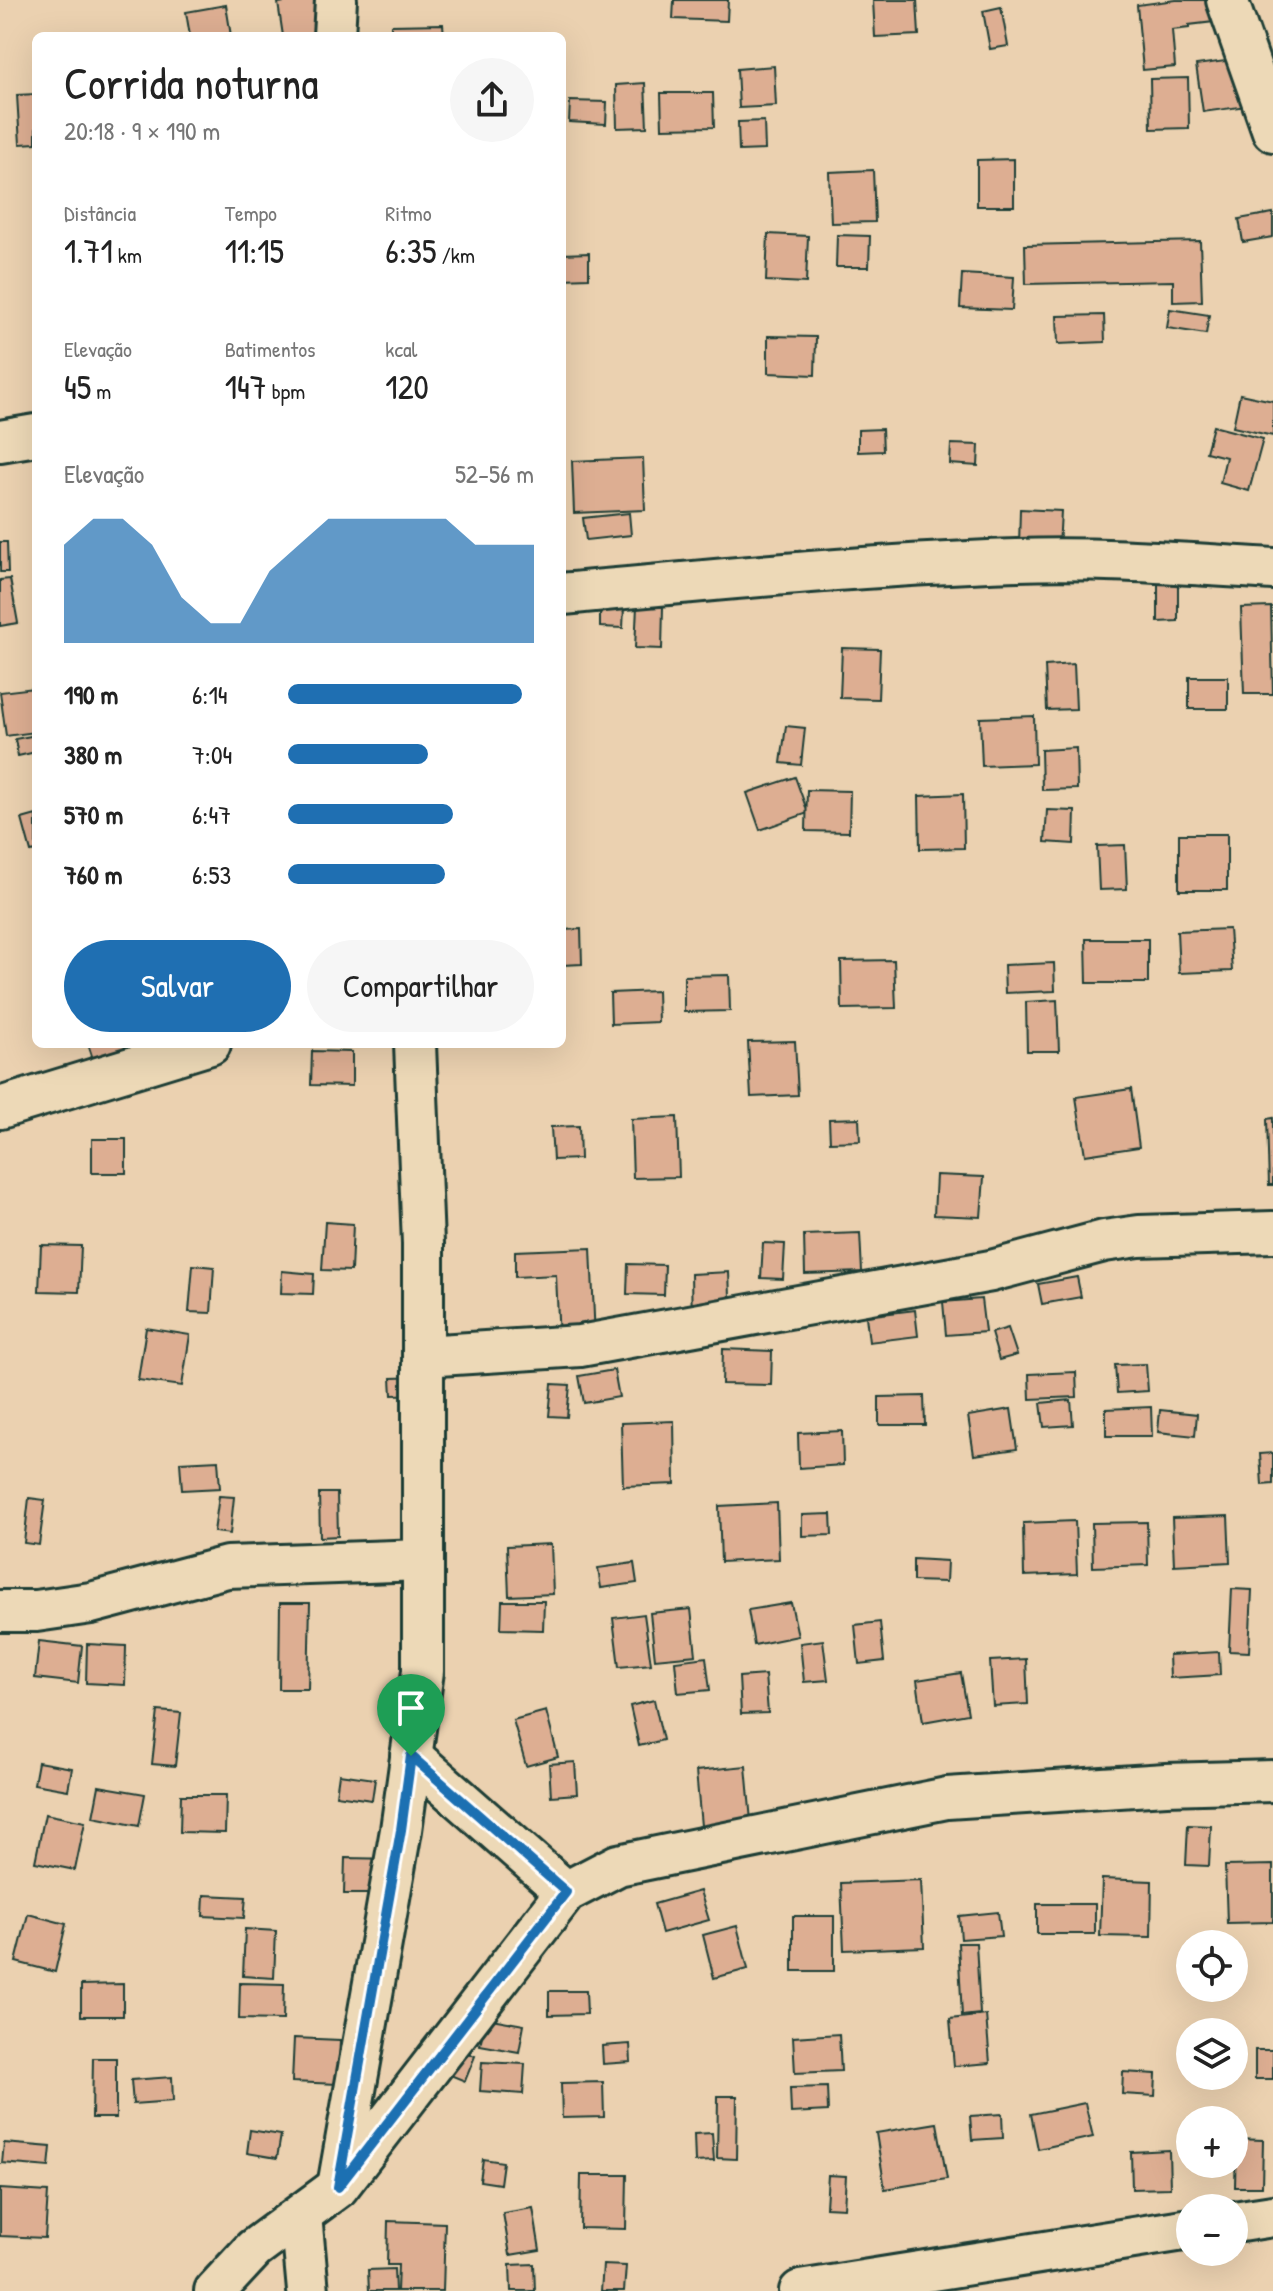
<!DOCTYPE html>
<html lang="pt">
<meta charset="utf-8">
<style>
:root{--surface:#fff;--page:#f6f6f6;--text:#222;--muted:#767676;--accent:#1f6fb2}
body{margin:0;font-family:"Patrick Hand",sans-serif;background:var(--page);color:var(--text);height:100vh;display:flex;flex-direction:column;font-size:30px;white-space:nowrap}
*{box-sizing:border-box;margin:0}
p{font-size:26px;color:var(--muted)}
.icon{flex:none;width:44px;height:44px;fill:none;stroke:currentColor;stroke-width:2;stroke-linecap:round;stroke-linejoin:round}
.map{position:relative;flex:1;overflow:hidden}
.sheet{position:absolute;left:32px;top:32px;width:534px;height:1016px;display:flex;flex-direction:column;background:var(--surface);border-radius:12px;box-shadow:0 8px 32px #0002}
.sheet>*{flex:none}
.tools{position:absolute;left:1176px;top:1930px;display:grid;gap:16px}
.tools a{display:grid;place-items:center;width:72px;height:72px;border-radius:50%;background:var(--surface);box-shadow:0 8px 32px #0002;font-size:40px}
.pin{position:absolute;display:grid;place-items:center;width:68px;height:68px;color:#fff;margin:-82px -34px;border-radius:50% 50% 50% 0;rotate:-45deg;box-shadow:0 0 8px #0007}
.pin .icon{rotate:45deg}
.round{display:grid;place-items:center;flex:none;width:84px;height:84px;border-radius:42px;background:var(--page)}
.headline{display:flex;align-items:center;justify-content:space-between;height:136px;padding:0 32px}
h1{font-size:44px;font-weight:600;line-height:60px}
.stats{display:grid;grid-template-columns:repeat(3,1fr);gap:12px;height:136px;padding:8px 32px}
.stats div{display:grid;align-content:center}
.stats b{font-size:34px;font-weight:600}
.stats small{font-size:22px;font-weight:400}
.stats p{font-size:22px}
.chart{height:224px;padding:16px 32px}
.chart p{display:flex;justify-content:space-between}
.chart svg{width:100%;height:144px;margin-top:8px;fill:var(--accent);opacity:.7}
.action{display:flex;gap:16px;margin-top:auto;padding:16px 32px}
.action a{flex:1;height:92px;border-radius:48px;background:var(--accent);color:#fff;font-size:32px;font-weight:600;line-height:92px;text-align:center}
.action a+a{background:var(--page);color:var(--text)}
ul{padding:0 32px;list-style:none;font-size:26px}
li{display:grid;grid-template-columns:128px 96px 1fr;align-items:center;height:60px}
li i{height:20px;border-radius:10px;background:var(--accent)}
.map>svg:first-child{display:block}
.building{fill:#ddae92;stroke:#1f3d34;stroke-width:2}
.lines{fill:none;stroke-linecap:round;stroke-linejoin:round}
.minor-casing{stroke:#1f3d34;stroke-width:46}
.minor{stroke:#edd9b7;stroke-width:40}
.route-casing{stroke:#fff;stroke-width:16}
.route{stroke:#1f6fb2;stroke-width:10}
</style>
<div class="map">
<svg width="1273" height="2291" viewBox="0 0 1273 2291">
<rect width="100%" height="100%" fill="#ebd1b0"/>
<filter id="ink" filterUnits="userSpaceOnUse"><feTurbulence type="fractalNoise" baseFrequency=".0125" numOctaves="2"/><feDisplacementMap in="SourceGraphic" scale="16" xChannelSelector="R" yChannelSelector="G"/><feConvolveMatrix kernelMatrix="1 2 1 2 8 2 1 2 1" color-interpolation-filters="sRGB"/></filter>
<g filter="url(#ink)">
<g class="building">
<polygon points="300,0 332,0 329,36 283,36 278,3"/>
<polygon points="674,0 728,0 727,21 673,19"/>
<polygon points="873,0 917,0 919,35 875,37"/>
<polygon points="1237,0 1239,19 1189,25 1189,28 1172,30 1175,67 1143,70 1137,5 1176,0"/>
<polygon points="226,5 231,36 190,36 186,12"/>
<polygon points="1001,7 1008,46 990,49 983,11"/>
<polygon points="443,24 444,36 391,36 391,25"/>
<polygon points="1254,57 1262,104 1203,112 1196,65"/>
<polygon points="774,66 776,106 739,108 737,69"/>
<polygon points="1188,78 1189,128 1151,129 1150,79"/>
<polygon points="645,83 647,127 617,128 616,85"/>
<polygon points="661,93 713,93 714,127 662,128"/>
<polygon points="36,94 36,143 20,144 17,95"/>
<polygon points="570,101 607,102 606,124 569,122"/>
<polygon points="764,121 765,150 739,151 738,122"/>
<polygon points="1014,159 1014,206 977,206 977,160"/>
<polygon points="873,170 875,222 831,223 829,172"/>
<polygon points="1273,213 1273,237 1243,242 1239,219"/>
<polygon points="768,234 808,236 806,283 766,281"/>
<polygon points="837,235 870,236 869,267 836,267"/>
<polygon points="1200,241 1202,301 1173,302 1173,281 1026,284 1025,245"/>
<polygon points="589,253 589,278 562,279 562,254"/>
<polygon points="962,274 1014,277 1012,310 960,308"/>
<polygon points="1170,309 1209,315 1206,334 1167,328"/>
<polygon points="1104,315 1105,342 1058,344 1057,316"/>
<polygon points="768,336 816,337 815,375 768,373"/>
<polygon points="1240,394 1273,401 1273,436 1233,427"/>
<polygon points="1213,426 1263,439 1249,491 1220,483 1226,457 1206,452"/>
<polygon points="882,429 883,451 858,452 858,430"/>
<polygon points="951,444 979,445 978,466 950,464"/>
<polygon points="643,458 645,510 574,513 572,461"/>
<polygon points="1020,509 1061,511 1059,548 1019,546"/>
<polygon points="629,513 631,535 586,540 583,518"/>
<polygon points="0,542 7,542 8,572 0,572"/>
<polygon points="10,579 18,623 0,626 0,580"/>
<polygon points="1158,581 1178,581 1178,621 1158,622"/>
<polygon points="600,606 624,607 623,628 600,627"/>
<polygon points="637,606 663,607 662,649 635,648"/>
<polygon points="1271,607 1273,694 1244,694 1241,608"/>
<polygon points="842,648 880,649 878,699 840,698"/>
<polygon points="1074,664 1076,709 1047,710 1045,666"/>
<rect x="1189" y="677" width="39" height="32"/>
<polygon points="34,688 36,732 6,736 0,692"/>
<polygon points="1034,716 1035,764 982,766 980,718"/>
<polygon points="786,726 805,728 801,765 781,763"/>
<polygon points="36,735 36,752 18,756 15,739"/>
<polygon points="1076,748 1077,789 1042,790 1041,750"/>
<polygon points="795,777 808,813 760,830 747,793"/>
<polygon points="807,790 850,791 849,832 806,831"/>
<polygon points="963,794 964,848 920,849 919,796"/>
<polygon points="1047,810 1075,811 1074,844 1045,842"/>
<polygon points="36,815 36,851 31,852 22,819"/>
<rect x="1179" y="834" width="48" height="56"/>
<polygon points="1125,845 1127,889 1099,890 1097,846"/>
<polygon points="581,929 582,964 562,965 562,930"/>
<polygon points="1229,929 1232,971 1179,973 1177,931"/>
<polygon points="1086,939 1148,939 1148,983 1087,983"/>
<polygon points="894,960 896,1008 842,1009 841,961"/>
<polygon points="1054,963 1055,991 1005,993 1004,965"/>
<polygon points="729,975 730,1011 684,1012 684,976"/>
<polygon points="657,991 658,1022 611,1024 610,993"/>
<polygon points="1057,1000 1059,1051 1027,1051 1026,1002"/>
<polygon points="795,1041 798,1095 751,1097 748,1042"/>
<polygon points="88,1044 136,1044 139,1054 96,1068"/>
<polygon points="312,1051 352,1052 352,1086 311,1085"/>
<polygon points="1131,1089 1139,1147 1085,1155 1076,1097"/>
<polygon points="677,1117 679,1177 633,1178 631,1119"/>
<polygon points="859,1118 860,1141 830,1142 829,1119"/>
<polygon points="1273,1118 1273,1185 1269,1185 1267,1119"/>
<polygon points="579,1126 580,1159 553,1160 551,1127"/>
<rect x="92" y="1139" width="34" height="34"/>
<polygon points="936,1175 984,1177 981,1217 934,1215"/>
<polygon points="325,1222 353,1224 351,1271 322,1270"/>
<polygon points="860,1233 862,1272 805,1274 804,1235"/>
<polygon points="763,1243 785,1244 783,1279 761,1278"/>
<polygon points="41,1245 81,1246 79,1292 39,1291"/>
<polygon points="591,1248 595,1339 559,1341 556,1275 515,1277 515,1251"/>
<polygon points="628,1264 665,1265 664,1295 627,1294"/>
<polygon points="193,1265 214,1267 211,1313 189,1312"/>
<polygon points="282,1271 314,1274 313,1294 281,1293"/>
<polygon points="729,1272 731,1320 692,1321 691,1274"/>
<polygon points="1077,1277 1081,1297 1042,1304 1038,1284"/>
<polygon points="981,1299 985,1332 946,1335 943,1302"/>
<polygon points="915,1310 918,1336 869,1342 866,1316"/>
<polygon points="146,1328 190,1335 182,1386 138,1380"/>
<polygon points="1008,1328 1017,1355 999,1360 991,1333"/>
<polygon points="723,1349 772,1351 771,1385 722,1384"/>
<polygon points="1146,1364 1148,1391 1117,1393 1115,1365"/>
<polygon points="614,1370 619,1397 584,1403 579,1376"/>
<polygon points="1076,1372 1077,1397 1030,1399 1029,1374"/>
<polygon points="423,1377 425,1394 392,1395 391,1378"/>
<polygon points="552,1384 570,1385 567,1417 549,1416"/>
<polygon points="924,1396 925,1425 879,1425 879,1397"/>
<polygon points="1071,1400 1073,1425 1044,1427 1041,1403"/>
<polygon points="1151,1407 1152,1436 1106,1436 1106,1409"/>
<polygon points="1011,1409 1017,1449 974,1455 968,1416"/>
<polygon points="1160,1410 1197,1414 1195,1436 1158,1432"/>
<polygon points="674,1421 675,1484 623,1486 621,1423"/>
<polygon points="842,1431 843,1465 799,1468 798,1433"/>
<polygon points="1273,1453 1273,1484 1262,1485 1260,1454"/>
<polygon points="218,1460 220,1488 182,1490 180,1462"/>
<polygon points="319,1493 337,1493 338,1536 320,1537"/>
<polygon points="219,1496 234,1497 230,1534 214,1532"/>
<polygon points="29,1498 45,1500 39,1545 24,1543"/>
<polygon points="777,1503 779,1559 721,1562 719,1506"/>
<polygon points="831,1514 832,1535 802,1536 802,1515"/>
<polygon points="1228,1516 1230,1562 1174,1565 1172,1518"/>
<polygon points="1075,1521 1077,1574 1024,1576 1023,1523"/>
<polygon points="1147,1522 1148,1565 1093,1567 1092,1523"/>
<polygon points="551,1544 553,1594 509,1596 507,1546"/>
<polygon points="913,1559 947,1561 946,1582 913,1581"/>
<polygon points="634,1563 637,1583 601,1588 598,1568"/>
<polygon points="1232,1589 1252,1590 1249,1652 1229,1651"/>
<polygon points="502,1601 544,1601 543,1630 501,1629"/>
<polygon points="280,1603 310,1603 308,1689 279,1689"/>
<polygon points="791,1603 798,1636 754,1645 748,1610"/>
<polygon points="691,1609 696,1655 655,1659 650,1613"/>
<polygon points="644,1614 651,1664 619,1667 613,1618"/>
<polygon points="880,1622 884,1661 859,1664 855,1625"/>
<polygon points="823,1640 828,1680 804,1682 800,1643"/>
<polygon points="39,1641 82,1646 78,1683 35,1678"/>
<polygon points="87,1644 126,1646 125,1685 86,1683"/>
<polygon points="1219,1652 1220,1675 1170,1678 1169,1655"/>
<polygon points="706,1657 710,1690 678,1693 675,1661"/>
<polygon points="1026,1659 1028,1704 993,1706 990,1661"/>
<polygon points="961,1673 968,1714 923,1722 917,1680"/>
<polygon points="765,1675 768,1713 741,1714 739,1677"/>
<polygon points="654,1700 663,1740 639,1746 630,1706"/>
<polygon points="158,1711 181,1713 175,1766 152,1764"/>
<polygon points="546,1711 558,1757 526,1766 513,1720"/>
<polygon points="38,1762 72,1768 68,1790 34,1784"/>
<polygon points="575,1762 577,1794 551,1796 549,1764"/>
<polygon points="746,1766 751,1821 701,1826 696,1771"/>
<polygon points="339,1774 375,1779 372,1800 336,1795"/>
<polygon points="99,1786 145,1794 139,1826 93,1817"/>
<polygon points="181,1795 226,1795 225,1833 180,1832"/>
<polygon points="45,1814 85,1822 75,1870 35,1862"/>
<polygon points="1188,1825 1211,1826 1209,1866 1186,1865"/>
<polygon points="345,1858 398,1859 397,1894 344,1894"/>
<polygon points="1273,1865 1273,1922 1227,1923 1225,1866"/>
<polygon points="1102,1879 1152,1881 1151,1937 1100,1936"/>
<polygon points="921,1880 924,1947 844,1950 841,1883"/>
<polygon points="700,1891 709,1920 662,1933 654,1904"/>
<polygon points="204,1895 246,1897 244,1918 203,1916"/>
<rect x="1037" y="1904" width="58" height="30"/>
<polygon points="998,1912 1001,1936 961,1939 959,1916"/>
<polygon points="28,1914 66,1924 55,1972 16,1962"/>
<rect x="793" y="1916" width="41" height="55"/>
<polygon points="737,1926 748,1969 714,1978 703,1935"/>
<polygon points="245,1929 276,1931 274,1978 243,1976"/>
<polygon points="958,1943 976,1943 980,2014 962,2016"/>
<polygon points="240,1983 284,1984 283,2020 239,2019"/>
<polygon points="123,1984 123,2016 81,2016 81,1985"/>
<polygon points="549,1991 586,1991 587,2014 549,2015"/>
<polygon points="986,2015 990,2063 954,2066 950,2019"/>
<polygon points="486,2018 524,2025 519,2052 480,2045"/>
<polygon points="839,2034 841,2071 795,2073 793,2037"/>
<polygon points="294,2038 340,2040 338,2084 292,2082"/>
<polygon points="438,2040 475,2056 465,2081 428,2066"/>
<polygon points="630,2044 631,2062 603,2064 602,2046"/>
<rect x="1255" y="2050" width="18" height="29"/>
<polygon points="93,2058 116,2058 116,2118 92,2118"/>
<polygon points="482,2062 525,2064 523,2094 480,2091"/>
<polygon points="1123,2072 1156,2074 1155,2096 1122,2094"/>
<polygon points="172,2077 173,2101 133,2104 131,2080"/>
<polygon points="603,2082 604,2117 562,2118 561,2083"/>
<polygon points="827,2087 828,2111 791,2113 790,2088"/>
<polygon points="718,2096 737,2096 736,2159 717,2158"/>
<polygon points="1085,2103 1093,2137 1038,2149 1031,2114"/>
<polygon points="1002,2114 1003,2138 972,2140 970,2116"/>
<polygon points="937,2123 947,2179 885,2189 876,2133"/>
<polygon points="250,2130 281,2135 277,2158 247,2153"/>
<polygon points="712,2133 714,2161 695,2162 694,2134"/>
<polygon points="1236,2139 1263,2140 1262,2187 1235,2187"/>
<polygon points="4,2143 51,2147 49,2167 2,2163"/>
<polygon points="1169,2150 1170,2188 1132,2189 1131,2152"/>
<polygon points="483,2159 503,2162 500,2184 480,2181"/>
<polygon points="581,2175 627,2175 626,2229 580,2228"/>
<polygon points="828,2175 846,2176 844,2208 826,2207"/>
<polygon points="0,2189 48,2192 45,2238 0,2236"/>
<polygon points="533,2208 540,2250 510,2255 503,2213"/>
<polygon points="388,2221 445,2223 443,2291 397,2291 398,2265 387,2265"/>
<polygon points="534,2264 535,2291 511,2291 510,2265"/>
<polygon points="603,2265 626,2266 624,2291 601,2291"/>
<polygon points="394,2269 395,2291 369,2291 368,2270"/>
</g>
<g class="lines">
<defs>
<g id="minor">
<polyline points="1227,0 1273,131"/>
<polyline points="334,36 336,0"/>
<polyline points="0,441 36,435"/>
<path d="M562 594C713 580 866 565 1017 560 1103 557 1188 564 1273 569"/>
<polyline points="0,1108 210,1044"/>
<polyline points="423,1356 580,1346 991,1271 1104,1241 1139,1236 1273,1232"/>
<polyline points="0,1611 36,1611 91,1603 227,1567 423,1560"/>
<polyline points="411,1756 566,1892"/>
<polyline points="339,2181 401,1830 423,1671 423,1244 415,1044"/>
<polyline points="301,2215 308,2291"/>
<polyline points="1234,2222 1273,2216"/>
<polyline points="215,2291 254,2249 338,2187 566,1892 618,1865 947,1798 1166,1784 1273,1781"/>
<polyline points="800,2291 1190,2229"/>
</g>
</defs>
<use href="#minor" class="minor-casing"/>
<use href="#minor" class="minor"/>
</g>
</g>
<g class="lines" filter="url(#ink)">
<defs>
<polygon id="route" points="411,1756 566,1892 338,2187 401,1830"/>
</defs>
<use href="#route" class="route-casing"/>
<use href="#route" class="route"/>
</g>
</svg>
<div class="tools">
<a><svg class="icon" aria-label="locate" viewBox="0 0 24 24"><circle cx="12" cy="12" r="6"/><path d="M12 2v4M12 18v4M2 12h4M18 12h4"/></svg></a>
<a><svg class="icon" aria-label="layers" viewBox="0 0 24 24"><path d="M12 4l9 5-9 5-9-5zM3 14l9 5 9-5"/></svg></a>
<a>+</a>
<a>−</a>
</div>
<div class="pin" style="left:411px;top:1756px;background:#1e9e55"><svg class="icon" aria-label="arrive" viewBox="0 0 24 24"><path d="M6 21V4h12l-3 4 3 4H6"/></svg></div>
<section class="sheet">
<div class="headline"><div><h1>Corrida noturna</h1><p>20:18 · 9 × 190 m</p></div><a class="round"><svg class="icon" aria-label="share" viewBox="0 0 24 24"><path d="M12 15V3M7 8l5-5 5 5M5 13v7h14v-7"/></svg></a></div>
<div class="stats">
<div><p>Distância</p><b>1.71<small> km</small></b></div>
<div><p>Tempo</p><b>11:15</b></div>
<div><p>Ritmo</p><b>6:35<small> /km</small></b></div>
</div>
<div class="stats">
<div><p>Elevação</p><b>45<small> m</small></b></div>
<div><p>Batimentos</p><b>147<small> bpm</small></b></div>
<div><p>kcal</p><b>120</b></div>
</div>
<div class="chart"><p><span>Elevação</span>52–56 m</p>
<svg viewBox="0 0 160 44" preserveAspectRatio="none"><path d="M0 44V14L10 6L20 6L30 14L40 30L50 38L60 38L70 22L80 14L90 6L100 6L110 6L120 6L130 6L140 14L150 14L160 14V44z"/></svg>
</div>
<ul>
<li><b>190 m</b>6:14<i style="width:95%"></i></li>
<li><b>380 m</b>7:04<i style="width:57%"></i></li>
<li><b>570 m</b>6:47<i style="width:67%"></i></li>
<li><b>760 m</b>6:53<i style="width:64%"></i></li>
</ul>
<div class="action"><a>Salvar</a><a>Compartilhar</a></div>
</section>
</div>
